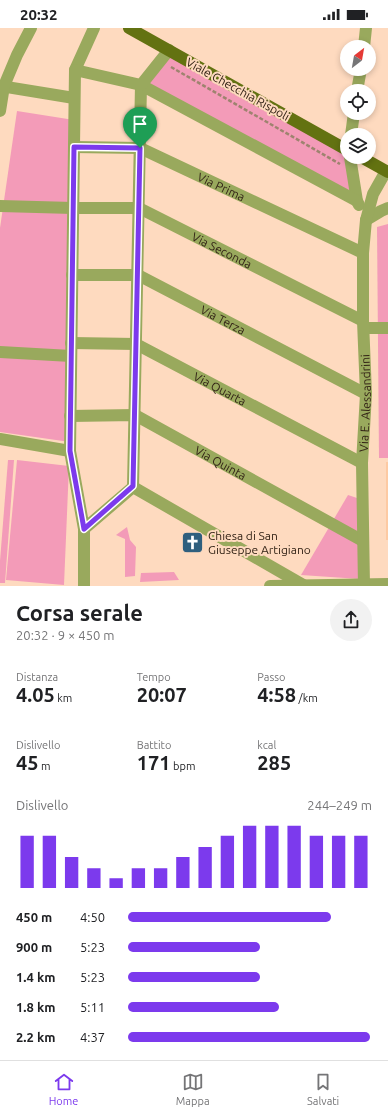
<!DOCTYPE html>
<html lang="it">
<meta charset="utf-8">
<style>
:root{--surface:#fff;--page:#f2f2f2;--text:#202124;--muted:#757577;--line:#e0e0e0;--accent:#7c3aed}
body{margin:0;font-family:Ubuntu,sans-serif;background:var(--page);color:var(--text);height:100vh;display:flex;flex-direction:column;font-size:15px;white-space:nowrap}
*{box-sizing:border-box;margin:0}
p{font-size:13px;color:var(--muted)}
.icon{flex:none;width:22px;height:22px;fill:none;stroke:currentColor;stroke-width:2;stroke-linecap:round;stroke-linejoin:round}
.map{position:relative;height:558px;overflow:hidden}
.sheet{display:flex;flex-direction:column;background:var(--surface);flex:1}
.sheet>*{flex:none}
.needle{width:26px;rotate:31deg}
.fabs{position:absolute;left:340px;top:12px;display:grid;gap:8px}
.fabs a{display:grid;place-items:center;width:36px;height:36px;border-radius:50%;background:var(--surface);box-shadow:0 2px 6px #0003;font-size:20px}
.pin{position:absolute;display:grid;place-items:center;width:34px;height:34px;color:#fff;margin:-41px -17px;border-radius:50% 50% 50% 0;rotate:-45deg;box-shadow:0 0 4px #0007}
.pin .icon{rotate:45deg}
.round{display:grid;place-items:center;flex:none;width:42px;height:42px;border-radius:21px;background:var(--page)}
.overview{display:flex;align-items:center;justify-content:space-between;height:68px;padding:0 16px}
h1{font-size:22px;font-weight:700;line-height:30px}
.stats{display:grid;grid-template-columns:repeat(3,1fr);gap:6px;height:68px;padding:4px 16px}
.stats div{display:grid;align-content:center}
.stats b{font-size:20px;font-weight:700}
.stats small{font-size:11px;font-weight:400}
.stats p{font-size:11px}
.chart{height:112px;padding:8px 16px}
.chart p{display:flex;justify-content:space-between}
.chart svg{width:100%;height:72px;margin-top:4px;stroke:var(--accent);stroke-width:6}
ul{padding:0 16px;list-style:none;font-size:13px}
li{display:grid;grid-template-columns:64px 48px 1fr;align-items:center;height:30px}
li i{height:10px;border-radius:5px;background:var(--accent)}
.status{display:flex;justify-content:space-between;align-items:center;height:28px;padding:0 20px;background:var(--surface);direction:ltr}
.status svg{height:11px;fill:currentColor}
.menu{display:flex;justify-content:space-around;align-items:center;height:56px;border-top:1px solid var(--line);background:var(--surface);font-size:11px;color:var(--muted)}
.menu a{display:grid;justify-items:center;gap:2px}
.menu .current{color:var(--accent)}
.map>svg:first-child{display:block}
.built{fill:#fdcaa3}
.green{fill:#f39bb8}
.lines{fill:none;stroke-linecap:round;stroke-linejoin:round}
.path{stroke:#9e836f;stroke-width:2.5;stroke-dasharray:4 2;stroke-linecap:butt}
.minor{stroke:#99a95d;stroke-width:12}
.major{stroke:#637211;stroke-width:12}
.route-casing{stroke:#fff;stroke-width:8}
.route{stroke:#7c3aed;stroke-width:5}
.labels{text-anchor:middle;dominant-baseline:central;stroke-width:4;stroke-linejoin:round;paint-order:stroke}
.street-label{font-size:12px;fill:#332316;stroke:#fedabf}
.poi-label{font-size:12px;fill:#332316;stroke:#fedabf;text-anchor:start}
</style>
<div class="status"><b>20:32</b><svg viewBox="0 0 49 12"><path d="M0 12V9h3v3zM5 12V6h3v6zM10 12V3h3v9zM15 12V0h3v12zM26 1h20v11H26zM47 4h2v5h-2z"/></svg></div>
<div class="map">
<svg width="388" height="558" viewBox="0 0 388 558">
<rect width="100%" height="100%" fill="#fedabf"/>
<rect class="built" x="386" y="434" width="2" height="78"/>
<g class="green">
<polygon points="170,26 345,124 351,164 146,55"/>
<polygon points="17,83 74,92 70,414 0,404 0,200"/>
<polygon points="388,196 388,430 379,430 377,199"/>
<polygon points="8,432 14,432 5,555 0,555 0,533"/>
<polygon points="17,432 69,438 64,557 6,552"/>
<polygon points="348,467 357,470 360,551 301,547"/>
<polygon points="127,499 130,512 136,519 135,548 125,549 125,511 116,507"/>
<polygon points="174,544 179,552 140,554 141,545"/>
</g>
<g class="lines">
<polyline class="path" points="171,39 340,136"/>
<g class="minor">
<polyline points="364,19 366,0"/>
<polyline points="75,42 94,0"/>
<polyline points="0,58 74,70"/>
<polyline points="357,63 361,41"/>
<polyline points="0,83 4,58 17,27 31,0"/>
<polyline points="351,107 354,85"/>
<path id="s1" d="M74 119 140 120 363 225"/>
<polyline points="350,129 357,173 359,177"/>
<path id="s2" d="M0 178 73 180H139L363 293"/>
<polyline points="366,192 381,183 388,180"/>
<path id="s3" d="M72 247H138L366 366"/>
<polyline points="364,300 388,300"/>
<path id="s4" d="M71 315 136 316 362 435"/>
<polyline points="0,324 71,328"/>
<path id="s5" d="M70 388 135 387 363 513"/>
<polyline points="0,411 70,423"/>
<polyline points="133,459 305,558"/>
<polyline points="84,501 133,459 141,57 357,173"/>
<polyline points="84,558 84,501 70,423 75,42 141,57 169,22"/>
<polyline points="270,558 388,556"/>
<path id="s6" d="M364 558 362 435 366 366 363 293V225L366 192 373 166 386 143"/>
</g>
<g class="major">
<polyline points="129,0 347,122"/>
<polyline points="361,129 388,144"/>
</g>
</g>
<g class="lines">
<defs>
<polygon id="route" points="74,119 140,120 133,458 84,501 70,423"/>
</defs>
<use href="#route" class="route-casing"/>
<use href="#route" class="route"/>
</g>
<defs>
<symbol id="church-square" viewBox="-11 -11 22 22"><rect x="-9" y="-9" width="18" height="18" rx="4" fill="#2f5f7e" stroke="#fedabf"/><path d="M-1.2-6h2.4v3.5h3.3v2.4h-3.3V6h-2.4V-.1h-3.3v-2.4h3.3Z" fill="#fff"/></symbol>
</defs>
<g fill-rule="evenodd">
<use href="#church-square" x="180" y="502" width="25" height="25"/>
</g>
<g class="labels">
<g class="street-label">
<text transform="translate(238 61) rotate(29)">Viale Checchia Rispoli</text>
<text stroke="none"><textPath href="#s1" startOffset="156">Via Prima</textPath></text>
<text stroke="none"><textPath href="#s2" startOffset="232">Via Seconda</textPath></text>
<text stroke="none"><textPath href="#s3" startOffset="162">Via Terza</textPath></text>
<text stroke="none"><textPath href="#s4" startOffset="160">Via Quarta</textPath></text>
<text stroke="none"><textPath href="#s6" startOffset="183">Via E. Alessandrini</textPath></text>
<text stroke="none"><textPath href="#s5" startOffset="163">Via Quinta</textPath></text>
</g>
<g class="poi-label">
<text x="208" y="507">Chiesa di San<tspan x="208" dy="14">Giuseppe Artigiano</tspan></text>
</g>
</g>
</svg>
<div class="fabs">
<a><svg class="needle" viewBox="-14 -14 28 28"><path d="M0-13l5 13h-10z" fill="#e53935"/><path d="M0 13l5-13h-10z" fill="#757577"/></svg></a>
<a><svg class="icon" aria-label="locate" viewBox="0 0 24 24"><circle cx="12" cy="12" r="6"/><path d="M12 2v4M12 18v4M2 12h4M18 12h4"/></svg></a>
<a><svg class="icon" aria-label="layers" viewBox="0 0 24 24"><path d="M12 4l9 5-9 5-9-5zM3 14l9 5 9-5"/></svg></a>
</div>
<div class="pin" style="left:140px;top:120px;background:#1e9e55"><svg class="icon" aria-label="arrive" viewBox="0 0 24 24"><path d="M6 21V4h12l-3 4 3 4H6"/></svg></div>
</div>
<section class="sheet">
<div class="overview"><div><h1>Corsa serale</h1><p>20:32 · 9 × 450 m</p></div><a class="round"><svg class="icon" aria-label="share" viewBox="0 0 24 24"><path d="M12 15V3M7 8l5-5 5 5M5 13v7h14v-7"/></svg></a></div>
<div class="stats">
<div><p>Distanza</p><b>4.05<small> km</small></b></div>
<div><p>Tempo</p><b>20:07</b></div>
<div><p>Passo</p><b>4:58<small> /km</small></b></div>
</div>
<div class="stats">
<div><p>Dislivello</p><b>45<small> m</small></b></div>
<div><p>Battito</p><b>171<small> bpm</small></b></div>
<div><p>kcal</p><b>285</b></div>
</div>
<div class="chart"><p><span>Dislivello</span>244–249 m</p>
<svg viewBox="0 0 160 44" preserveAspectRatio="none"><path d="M5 44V12M15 44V12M25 44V25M35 44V32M45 44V38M55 44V32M65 44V32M75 44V25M85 44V19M95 44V12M105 44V6M115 44V6M125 44V6M135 44V12M145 44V12M155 44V12"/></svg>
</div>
<ul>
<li><b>450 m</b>4:50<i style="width:83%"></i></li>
<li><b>900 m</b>5:23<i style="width:54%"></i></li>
<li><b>1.4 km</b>5:23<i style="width:54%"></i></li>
<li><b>1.8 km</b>5:11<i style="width:62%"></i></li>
<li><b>2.2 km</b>4:37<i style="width:99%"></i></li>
</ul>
</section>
<nav class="menu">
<a class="current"><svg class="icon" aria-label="home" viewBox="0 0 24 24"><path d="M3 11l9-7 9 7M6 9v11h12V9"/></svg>Home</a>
<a><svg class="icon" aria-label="map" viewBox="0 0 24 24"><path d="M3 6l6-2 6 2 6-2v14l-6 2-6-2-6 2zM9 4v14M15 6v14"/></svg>Mappa</a>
<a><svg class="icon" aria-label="saved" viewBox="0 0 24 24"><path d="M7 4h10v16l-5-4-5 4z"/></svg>Salvati</a>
</nav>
